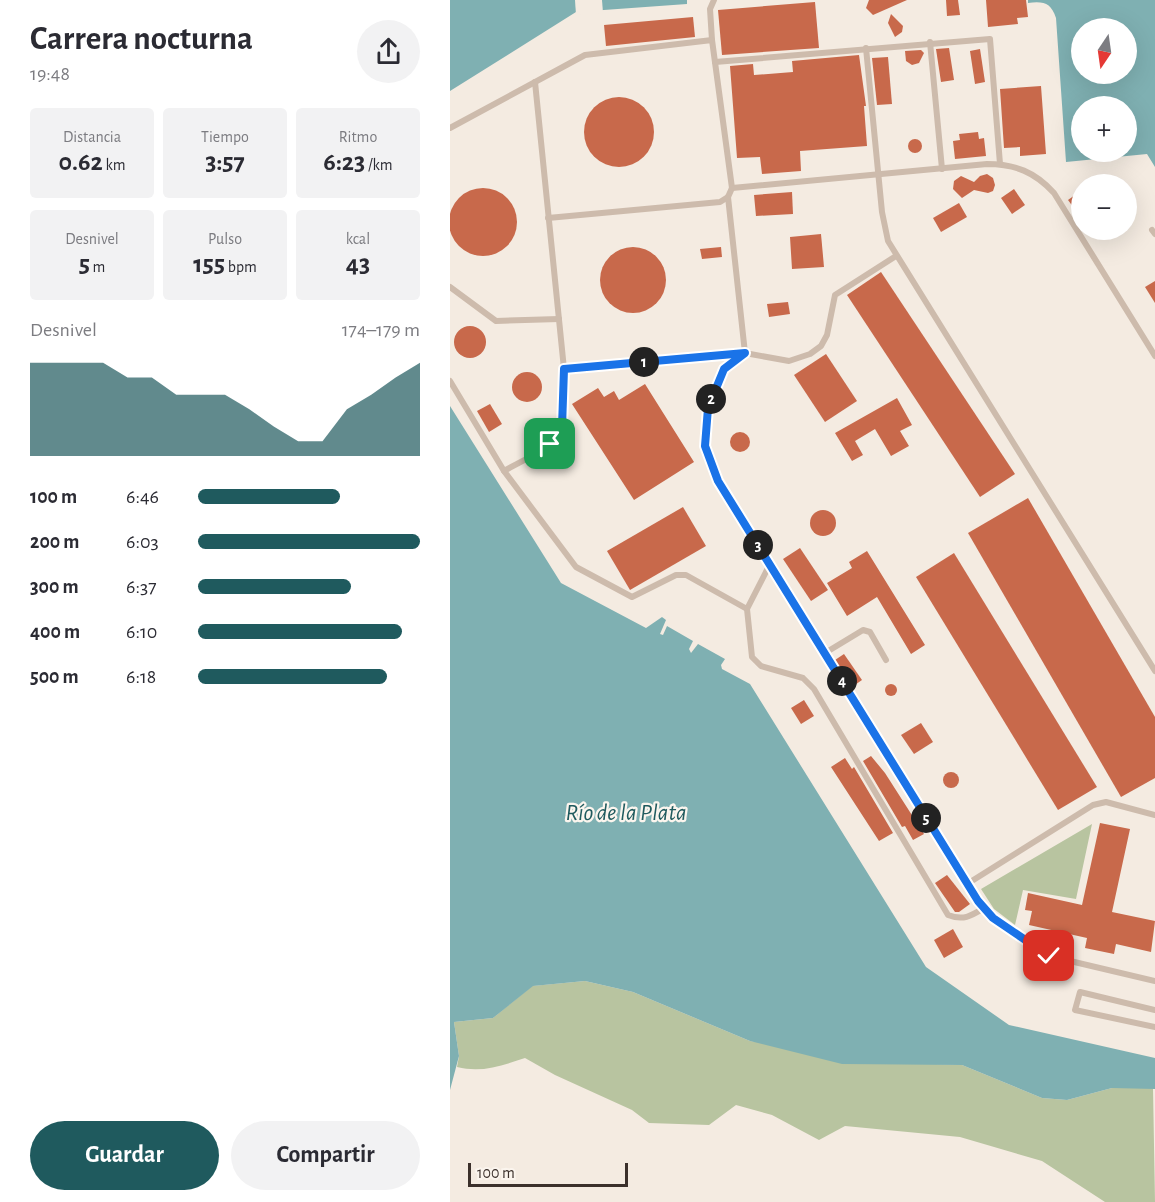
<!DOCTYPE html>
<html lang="es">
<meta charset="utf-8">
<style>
:root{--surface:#fff;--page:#f2f2f3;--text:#2b2b33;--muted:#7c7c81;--accent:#1f5a5e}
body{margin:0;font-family:"Alegreya Sans",sans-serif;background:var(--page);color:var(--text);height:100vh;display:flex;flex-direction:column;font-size:22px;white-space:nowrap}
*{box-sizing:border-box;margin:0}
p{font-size:20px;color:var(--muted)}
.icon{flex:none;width:33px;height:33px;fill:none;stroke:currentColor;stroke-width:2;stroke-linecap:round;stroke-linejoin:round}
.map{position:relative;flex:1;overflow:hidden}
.details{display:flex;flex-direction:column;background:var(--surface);width:450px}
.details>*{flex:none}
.needle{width:39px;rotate:193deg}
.buttons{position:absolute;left:621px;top:18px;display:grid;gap:12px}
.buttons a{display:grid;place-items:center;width:66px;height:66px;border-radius:50%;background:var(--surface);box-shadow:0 6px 24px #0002;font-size:30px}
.scale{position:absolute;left:18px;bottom:15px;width:160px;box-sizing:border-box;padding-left:6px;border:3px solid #3b302b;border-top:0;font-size:16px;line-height:21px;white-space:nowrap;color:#3b302b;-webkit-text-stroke:4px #fbf5ee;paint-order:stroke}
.pin{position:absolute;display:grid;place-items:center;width:51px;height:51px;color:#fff;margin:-26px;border-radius:12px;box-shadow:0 3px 9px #0006}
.km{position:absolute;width:30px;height:30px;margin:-15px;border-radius:50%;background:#222;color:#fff;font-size:16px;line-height:30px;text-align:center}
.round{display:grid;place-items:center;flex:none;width:63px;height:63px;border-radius:32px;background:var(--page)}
.summary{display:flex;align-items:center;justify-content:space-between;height:102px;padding:0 30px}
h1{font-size:33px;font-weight:600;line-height:45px}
.stats{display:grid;grid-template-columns:repeat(3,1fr);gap:9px;height:102px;padding:6px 30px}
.stats div{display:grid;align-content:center;border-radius:6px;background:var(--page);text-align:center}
.stats b{font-size:26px;font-weight:600}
.stats small{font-size:16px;font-weight:400}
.stats p{font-size:16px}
.chart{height:168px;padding:12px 30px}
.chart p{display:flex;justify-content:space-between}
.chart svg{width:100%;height:108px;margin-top:6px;fill:var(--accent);opacity:.7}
.action{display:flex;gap:12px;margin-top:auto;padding:12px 30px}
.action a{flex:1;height:69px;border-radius:36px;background:var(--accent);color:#fff;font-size:24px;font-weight:600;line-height:69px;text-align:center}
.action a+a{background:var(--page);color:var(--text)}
ul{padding:0 30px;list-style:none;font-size:20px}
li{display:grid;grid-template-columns:96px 72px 1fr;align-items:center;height:45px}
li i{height:15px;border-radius:8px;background:var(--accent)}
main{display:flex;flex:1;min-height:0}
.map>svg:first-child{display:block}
.green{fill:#b8c4a0}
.water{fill:#7fb0b2;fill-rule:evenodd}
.pier{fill:#f4ebe1}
.building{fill:#c8694b}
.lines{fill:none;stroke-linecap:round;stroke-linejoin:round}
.service{stroke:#cdbbac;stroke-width:6}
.route-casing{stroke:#fff;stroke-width:12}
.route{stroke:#1a73e8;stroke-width:8}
.labels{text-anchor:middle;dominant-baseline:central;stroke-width:4.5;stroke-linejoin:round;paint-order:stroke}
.water-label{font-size:24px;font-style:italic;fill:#1f5a5e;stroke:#fbf5ee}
</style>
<main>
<section class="details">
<div class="summary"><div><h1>Carrera nocturna</h1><p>19:48</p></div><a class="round"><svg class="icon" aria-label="share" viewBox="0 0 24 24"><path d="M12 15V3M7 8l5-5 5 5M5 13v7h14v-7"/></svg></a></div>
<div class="stats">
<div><p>Distancia</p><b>0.62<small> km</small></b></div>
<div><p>Tiempo</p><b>3:57</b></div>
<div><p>Ritmo</p><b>6:23<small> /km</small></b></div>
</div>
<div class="stats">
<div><p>Desnivel</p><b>5<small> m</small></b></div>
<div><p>Pulso</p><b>155<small> bpm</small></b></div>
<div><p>kcal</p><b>43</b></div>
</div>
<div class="chart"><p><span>Desnivel</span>174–179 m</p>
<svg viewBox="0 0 160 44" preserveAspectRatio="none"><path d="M0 44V6L10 6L20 6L30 6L40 12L50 12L60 19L70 19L80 19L90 25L100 32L110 38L120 38L130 25L140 19L150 12L160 6V44z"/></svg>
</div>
<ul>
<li><b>100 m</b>6:46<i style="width:64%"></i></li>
<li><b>200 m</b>6:03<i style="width:100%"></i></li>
<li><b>300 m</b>6:37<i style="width:69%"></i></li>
<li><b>400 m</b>6:10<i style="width:92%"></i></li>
<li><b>500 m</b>6:18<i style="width:85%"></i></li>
</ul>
<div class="action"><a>Guardar</a><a>Compartir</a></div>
</section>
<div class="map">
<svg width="705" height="1202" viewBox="0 0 705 1202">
<rect width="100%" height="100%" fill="#f4ebe1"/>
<g class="green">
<polygon points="642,824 626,899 573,890 565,925 544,909 531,889"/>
<path d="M135 981 183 992 300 1041 459 1063 512 1065 592 1098 617 1100 662 1088H703L705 1202H655L592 1161 510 1137 395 1126 369 1140 322 1115 286 1105 259 1125 199 1123 182 1110 105 1075 75 1058C51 1066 31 1073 7 1067L9 1056 4 1022 43 1018 82 986Z"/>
</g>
<g class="water">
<polygon points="0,0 237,0 237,4 126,12 0,91"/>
<path d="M578 0H705V167L697 154 616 162 606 18C601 3 594 1 578 3ZM676 28V74H632V28ZM676 106V152H632V106Z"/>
<polygon points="0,406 111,583 196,628 212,617 216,620 210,634 213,635 217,626 243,641 239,649 241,653 248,644 275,659 271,665 272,669 300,684 476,967 559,1025 705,1058 705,1089 662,1088 617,1100 592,1098 512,1065 392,1064 300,1041 183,992 135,981 83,986 43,1018 4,1022 9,1056 0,1090"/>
</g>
<polygon class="pier" points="125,0 152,0 153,13 126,15"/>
<g class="building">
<polygon points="419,0 457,0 423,15 416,8"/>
<polygon points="496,0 508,0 510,15 497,16"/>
<polygon points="536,0 576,0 578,17 567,18 568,24 538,27"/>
<polygon points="365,2 369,48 272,55 268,10"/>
<polygon points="441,14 453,26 452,32 445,37 438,23"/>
<polygon points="243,17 245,37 156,46 154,25"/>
<polygon points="499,48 504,80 491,82 486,49"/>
<polygon points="530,49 535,82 525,84 520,51"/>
<polygon points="471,50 474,53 469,63 462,65 456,61 455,51"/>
<polygon points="409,55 416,106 414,106 417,146 350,151 351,171 312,174 310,157 287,158 280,66 303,64 304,75 343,72 342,61"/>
<polygon points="438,57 442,104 427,105 422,58"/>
<polygon points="591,86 596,154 570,156 570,147 554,148 550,89"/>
<circle cx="169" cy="132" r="35"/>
<polygon points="528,132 529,139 534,138 536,156 505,159 503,141 510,140 509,134"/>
<circle cx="465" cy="146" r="7"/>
<polygon points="537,174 543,178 545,185 543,191 538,193 524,190 512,198 503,189 504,181 511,176 524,182 530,176"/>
<circle cx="33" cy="222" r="34"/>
<polygon points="564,189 575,205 562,214 551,198"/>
<polygon points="632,190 632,219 618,200"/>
<polygon points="342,192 343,214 306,216 304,195"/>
<polygon points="509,203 517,217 491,232 483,218"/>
<polygon points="371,234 374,267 342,269 340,237"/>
<circle cx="183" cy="280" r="33"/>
<polygon points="271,247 272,257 252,259 250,249"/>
<polygon points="431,272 565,474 530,497 397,295"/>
<polygon points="705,281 705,303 695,287"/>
<polygon points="338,302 340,314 319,317 317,304"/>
<circle cx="20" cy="342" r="16"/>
<polygon points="376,354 407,401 375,422 344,375"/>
<circle cx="77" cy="387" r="15"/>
<polygon points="195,384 244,462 184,500 122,404 148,388 154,397 164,391 169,400"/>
<polygon points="447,398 462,425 450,431 459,446 441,456 425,429 405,441 413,455 402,461 385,433"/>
<polygon points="40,404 52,424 39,432 27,411"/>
<circle cx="290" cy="442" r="10"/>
<polygon points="578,498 705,717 705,778 671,797 518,533"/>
<polygon points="233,507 256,546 180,590 157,551"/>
<circle cx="373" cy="523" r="13"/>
<polygon points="350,548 378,590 361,601 333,559"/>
<polygon points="417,551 475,645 461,654 427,597 397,616 377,583 402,568 399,562"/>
<polygon points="504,553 647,787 608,810 466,577"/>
<polygon points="394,654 412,680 402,687 385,660"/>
<circle cx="441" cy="690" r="6"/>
<polygon points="354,700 364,716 351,724 341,708"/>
<polygon points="471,723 483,742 464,754 451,735"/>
<polygon points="421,756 435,773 474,834 463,840 455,826 452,827 413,761"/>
<polygon points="395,758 402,769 404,767 443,833 429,841 381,767"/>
<circle cx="501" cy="780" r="8"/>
<polygon points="650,823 680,829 662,912 705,921 701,952 666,944 664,954 635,948 637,938 579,925 582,911 575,910 578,893 632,905"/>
<polygon points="497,875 520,904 509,912 505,912 485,883"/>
<polygon points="503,929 513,947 494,958 484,940"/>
</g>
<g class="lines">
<g class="service">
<polyline points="262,40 260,9 264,0"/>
<polyline points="480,42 492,169"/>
<polyline points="416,48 432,212 438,241 705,671"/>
<polyline points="265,62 540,39 550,164"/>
<path d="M0 128 135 55 262 40 282 188 537 164C565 164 585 172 604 193L705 356"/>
<polyline points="278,197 295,353 274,369 258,408 255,446 269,481 528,901 543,918 599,956 705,981"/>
<polyline points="98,218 270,202 278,197 282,188"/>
<polyline points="702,230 705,234"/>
<polyline points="0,287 46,321 109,319"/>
<polyline points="114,369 295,353 339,361 360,354 371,346 377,335 385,295 446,256"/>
<path d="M0 381 54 471 126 567 182 597 226 575H236L297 609 302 657 311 666 353 678 364 689 498 915C513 921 521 916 534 908"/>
<path d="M54 471C73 460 104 448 112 427L114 369 85 82"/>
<polyline points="297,609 320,564"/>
<polyline points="375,653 413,630 420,632 436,660"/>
<polyline points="517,884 643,805 656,802 705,815"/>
<polyline points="705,1010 630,992 625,1010 705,1027"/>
</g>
</g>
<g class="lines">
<defs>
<polyline id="route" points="100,444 109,436 112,427 114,369 295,353 274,369 258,408 255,446 268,481 528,901 543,918 599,956"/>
</defs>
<use href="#route" class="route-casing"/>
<use href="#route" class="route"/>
</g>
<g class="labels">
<g class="water-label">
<text x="176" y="813">Río de la Plata</text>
</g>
</g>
</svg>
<div class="buttons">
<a><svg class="needle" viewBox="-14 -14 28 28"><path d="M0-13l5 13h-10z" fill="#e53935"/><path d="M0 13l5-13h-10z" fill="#7c7c81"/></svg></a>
<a>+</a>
<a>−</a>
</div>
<div class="scale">100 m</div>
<div class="pin" style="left:100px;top:444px;background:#1e9e55"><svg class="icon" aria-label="arrive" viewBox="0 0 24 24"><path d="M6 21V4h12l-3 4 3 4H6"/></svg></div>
<div class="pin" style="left:599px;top:956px;background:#d93025"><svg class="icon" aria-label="check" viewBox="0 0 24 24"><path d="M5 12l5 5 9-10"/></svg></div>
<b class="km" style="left:194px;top:362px">1</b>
<b class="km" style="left:261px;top:399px">2</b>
<b class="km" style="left:308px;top:545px">3</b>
<b class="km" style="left:392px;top:681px">4</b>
<b class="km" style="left:476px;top:818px">5</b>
</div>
</main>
